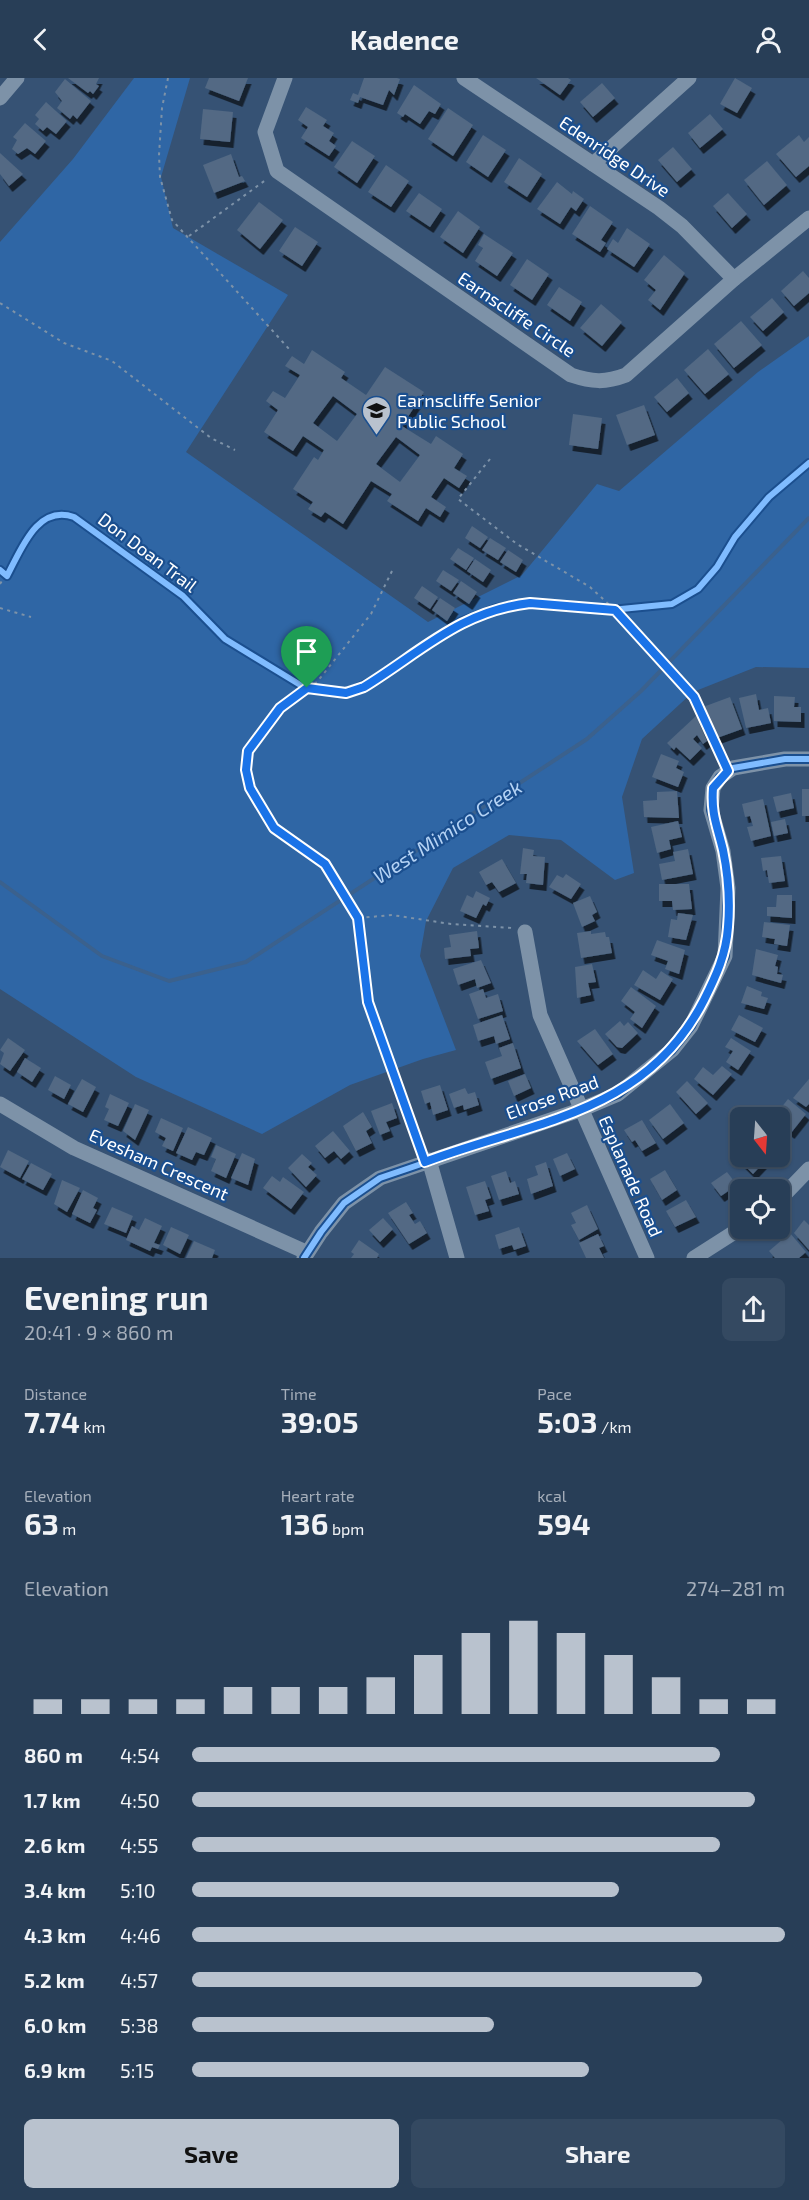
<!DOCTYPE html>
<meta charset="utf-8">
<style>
:root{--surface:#283e57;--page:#344961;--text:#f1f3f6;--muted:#a5aeba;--line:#44576d;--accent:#b9c2ce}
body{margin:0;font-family:"Exo 2",sans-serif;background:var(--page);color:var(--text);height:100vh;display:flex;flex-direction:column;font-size:22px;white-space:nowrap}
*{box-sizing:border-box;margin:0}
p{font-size:20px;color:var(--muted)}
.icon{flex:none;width:33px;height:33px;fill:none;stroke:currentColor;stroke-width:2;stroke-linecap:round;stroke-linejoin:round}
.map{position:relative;height:1180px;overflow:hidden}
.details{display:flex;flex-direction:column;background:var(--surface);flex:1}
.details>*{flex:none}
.needle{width:39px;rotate:163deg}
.tools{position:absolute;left:730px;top:1029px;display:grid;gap:12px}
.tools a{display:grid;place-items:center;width:60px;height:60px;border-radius:9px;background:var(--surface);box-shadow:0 2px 4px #0004,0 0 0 2px var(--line);font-size:30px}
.pin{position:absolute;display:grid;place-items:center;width:51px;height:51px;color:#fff;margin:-62px -26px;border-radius:50% 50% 50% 0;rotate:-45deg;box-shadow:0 0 6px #0007}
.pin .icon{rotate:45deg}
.round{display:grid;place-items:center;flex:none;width:63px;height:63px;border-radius:9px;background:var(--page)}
.headline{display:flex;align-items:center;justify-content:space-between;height:102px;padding:0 24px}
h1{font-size:33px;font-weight:700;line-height:45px}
.metrics{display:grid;grid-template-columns:repeat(3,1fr);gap:9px;height:102px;padding:6px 24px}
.metrics div{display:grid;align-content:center}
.metrics b{font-size:30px;font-weight:700}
.metrics small{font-size:16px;font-weight:400}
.metrics p{font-size:16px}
.chart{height:168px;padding:12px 24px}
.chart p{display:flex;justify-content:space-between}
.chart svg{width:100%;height:108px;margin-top:6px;stroke:var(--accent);stroke-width:6}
.button{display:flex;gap:12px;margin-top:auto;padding:12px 24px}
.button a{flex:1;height:69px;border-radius:9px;background:var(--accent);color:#111;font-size:24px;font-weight:700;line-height:69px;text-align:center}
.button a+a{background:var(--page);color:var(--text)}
ul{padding:0 24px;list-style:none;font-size:20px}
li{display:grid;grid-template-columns:96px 72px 1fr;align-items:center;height:45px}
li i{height:15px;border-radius:8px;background:var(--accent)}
header{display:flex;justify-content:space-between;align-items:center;height:78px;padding:0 24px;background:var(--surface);font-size:27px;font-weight:700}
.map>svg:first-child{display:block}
.green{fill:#2f66a5}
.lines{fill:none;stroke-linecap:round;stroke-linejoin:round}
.stream{stroke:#3b618d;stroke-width:4}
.building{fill:#526984;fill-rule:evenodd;filter:url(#shadow)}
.path{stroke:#7d92a8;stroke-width:2;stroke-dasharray:3 4.5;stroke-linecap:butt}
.minor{stroke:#7d92a8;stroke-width:15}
.cycleway-casing{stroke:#1b4f8f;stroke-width:10}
.cycleway{stroke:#80bcff;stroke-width:6}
.route-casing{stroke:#fff;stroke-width:12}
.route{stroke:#1a73e8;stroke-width:8}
.labels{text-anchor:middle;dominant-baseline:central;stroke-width:4.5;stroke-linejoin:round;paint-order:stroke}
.street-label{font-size:18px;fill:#fff;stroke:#1b4f8f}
.poi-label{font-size:18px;fill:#fff;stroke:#1b4f8f;text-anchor:start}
.water-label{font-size:20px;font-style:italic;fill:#b5d3f5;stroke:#1b4f8f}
</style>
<header><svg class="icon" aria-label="back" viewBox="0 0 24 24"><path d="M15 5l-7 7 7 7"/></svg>Kadence<svg class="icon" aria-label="person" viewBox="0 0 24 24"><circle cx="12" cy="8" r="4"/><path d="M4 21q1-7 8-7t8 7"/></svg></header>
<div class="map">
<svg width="809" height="1180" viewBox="0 0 809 1180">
<defs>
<filter id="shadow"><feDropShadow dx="3.5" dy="6" stdDeviation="0" flood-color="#0009"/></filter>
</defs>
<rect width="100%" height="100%" fill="#365274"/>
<polygon class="green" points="134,0 190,0 161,99 173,150 288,217 186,374 428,544 522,497 597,406 619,413 758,294 809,258 809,590 756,589 693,614 642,661 622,719 634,795 615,802 561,762 509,757 453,790 426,843 420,878 456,972 423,981 350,1007 262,1056 136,999 0,911 0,164 73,81"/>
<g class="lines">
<polyline class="stream" points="0,804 102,878 169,903 246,884 587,661 641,613 809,440"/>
</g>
<g class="building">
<polygon points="68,0 99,0 96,6 99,8 93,16 90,13 88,15"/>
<polygon points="209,0 248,0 239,23 205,10"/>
<polygon points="364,0 397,0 400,1 394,17 389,12 383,27 360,19 358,25 350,22 353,15 358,17"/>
<polygon points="536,0 568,0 571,2 560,17"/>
<polygon points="735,0 752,10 737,35 720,26"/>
<polygon points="65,1 91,23 77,41 73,37 70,41 57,30 62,23 55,14"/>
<polygon points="602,5 615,20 593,39 580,24"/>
<polygon points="414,7 441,26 435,36 429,33 420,46 405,36 403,39 397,35"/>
<polygon points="46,24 67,43 56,56 47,49 43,53 35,46 39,41 35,37"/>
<polygon points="306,29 327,42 323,48 334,55 329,63 336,68 329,78 301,60 308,49 298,42"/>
<polygon points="448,30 473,47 453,78 428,61"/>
<polygon points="203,31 233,34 230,64 200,61"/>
<polygon points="710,36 723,51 700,70 688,55"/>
<polygon points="25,45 46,63 35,76 27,70 18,76 12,71 17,62 13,59"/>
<polygon points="483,57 506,72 488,99 466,84"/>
<polygon points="799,57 804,64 809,59 809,88 796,99 776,76"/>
<polygon points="352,63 375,78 357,105 334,89"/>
<polygon points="673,69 692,91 677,104 658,82"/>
<polygon points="0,75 23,96 9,108 0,96"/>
<polygon points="231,76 239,99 242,98 245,103 214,115 203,87"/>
<polygon points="519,80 542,96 527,119 504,104"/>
<polygon points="767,83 787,107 764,127 744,102"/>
<polygon points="386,87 409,103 391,129 368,114"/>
<polygon points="557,104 572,116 573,113 584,121 576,133 571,129 560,146 537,131"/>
<polygon points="419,115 442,131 430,149 406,133"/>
<polygon points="728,115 747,136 732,150 713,128"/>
<polygon points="259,124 283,142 260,171 237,152"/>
<polygon points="590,128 613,144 601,162 606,165 600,174 572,156"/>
<polygon points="458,133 480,149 463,175 440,159"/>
<polygon points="295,149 318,164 302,188 279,173"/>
<polygon points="627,150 650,166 634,189 607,171 613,161 618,165"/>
<polygon points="484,156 513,175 497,198 475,183 483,170 478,167"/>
<polygon points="664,177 685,195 660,232 648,222 656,212 644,202"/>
<polygon points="527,181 549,196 532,222 510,207"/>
<polygon points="803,193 809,200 809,215 794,228 781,213"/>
<polygon points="559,209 582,224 570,243 547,227"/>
<polygon points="772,220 784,234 763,253 750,239"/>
<polygon points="601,226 622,244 602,268 580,250"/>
<polygon points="741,243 762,267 734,290 714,266"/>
<polygon points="708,271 729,296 705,316 684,292"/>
<path d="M312 272 345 294 341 300 366 317 385 289 424 314 402 348 431 366 436 358 463 376 454 390 467 398 459 410 444 400 431 419 446 429 440 439 426 430 418 443 387 423 392 416 371 403 343 446 325 434 321 439 308 431 313 424 293 411 314 379 318 382 324 372 303 358 293 373 264 354 278 332 266 323 273 313 285 320 300 297 285 288 292 278 304 286ZM333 318 357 336 337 363 313 345ZM396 359 420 377 400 404 376 386Z"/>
<polygon points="677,300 689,315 667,334 654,319"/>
<polygon points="644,327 655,357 627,367 616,337"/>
<polygon points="573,336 602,340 598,371 569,367"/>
<polygon points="472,448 488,459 480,470 465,460"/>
<polygon points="490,460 506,470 498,482 482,472"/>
<polygon points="458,470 474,480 466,492 450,481"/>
<polygon points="508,472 523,482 516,494 500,484"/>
<polygon points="475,481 491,492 483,504 467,493"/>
<polygon points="443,492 459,502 451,513 436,503"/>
<polygon points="461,503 477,514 469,526 453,515"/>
<polygon points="422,508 438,519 430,531 414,520"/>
<polygon points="440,520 455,530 447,543 432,532"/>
<polygon points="756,616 759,632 768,630 771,645 746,650 739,620"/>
<polygon points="774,618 795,619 794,629 801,629 801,644 774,643"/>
<polygon points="730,619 742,651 717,660 703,629"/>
<polygon points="696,638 707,663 703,666 697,657 693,661 702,670 690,682 676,669 674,672 667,665"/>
<polygon points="661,676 679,683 676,690 684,694 678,709 652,699"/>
<rect x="802" y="711" width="7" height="27"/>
<polygon points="677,713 679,740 644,739 643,723 657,722 657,714"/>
<polygon points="791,715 794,730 777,734 773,719"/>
<polygon points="763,721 771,758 751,763 747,749 753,748 750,738 745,739 742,726"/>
<polygon points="785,741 788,755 774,758 771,744"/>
<polygon points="678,743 682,759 669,762 671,771 657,775 651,749"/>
<polygon points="523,770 534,772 533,778 545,779 543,807 526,805 527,796 520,796"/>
<polygon points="688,771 693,796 662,802 659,786 675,783 673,774"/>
<polygon points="781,778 785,803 769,805 767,792 763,793 761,780"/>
<polygon points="502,781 516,805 499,814 492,804 486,807 479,794"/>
<polygon points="566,796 581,806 571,821 549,809 557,797 563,800"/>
<polygon points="659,806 689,806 692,831 673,832 672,823 659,823"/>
<polygon points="476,813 490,820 486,828 483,826 476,840 460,833 467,817 473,820"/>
<polygon points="777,817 792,817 792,840 767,838 767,829 776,829"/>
<polygon points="590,818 597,834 592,837 595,843 582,849 573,825"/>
<polygon points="678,835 693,837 686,862 668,859 671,841 677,842"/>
<polygon points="764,844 790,847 787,868 774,866 775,861 762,859"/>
<polygon points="477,853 479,870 470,871 471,878 445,881 444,870 451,869 449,857"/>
<polygon points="591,853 591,856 605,854 606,859 609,859 612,875 581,880 577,855"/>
<polygon points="657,862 685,872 679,896 665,891 668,883 651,877"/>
<polygon points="756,871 778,877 775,888 778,889 777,896 783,897 781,905 752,897"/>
<polygon points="481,882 491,905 477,910 475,901 458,907 453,891"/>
<polygon points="592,886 596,904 588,905 591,917 577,920 575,889"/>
<polygon points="643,892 656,901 661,893 673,901 660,922 634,907"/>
<polygon points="747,908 762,914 761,918 768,920 764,931 741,925"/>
<polygon points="631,909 656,928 642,950 630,941 635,934 621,923"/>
<polygon points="483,911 486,920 498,916 503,933 478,941 469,916"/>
<polygon points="502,937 510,961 496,966 494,958 478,963 473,947"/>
<polygon points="739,937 763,950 755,964 731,952"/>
<polygon points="620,943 624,948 628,944 638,955 622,970 617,969 605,956"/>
<polygon points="595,951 613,976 598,987 577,963"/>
<polygon points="8,960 25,972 10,993 0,986 4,975 0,972"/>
<polygon points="731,960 751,973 738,992 726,984 733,973 725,969"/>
<polygon points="513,965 521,990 491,1001 485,984 502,978 499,970"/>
<polygon points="25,980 41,990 32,1004 17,994"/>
<polygon points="722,988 732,996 713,1017 694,1001 703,989 713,997"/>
<polygon points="525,996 531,1010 514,1018 508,1003"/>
<polygon points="55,998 71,1007 64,1021 48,1012"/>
<polygon points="82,1001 96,1009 83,1034 68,1026"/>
<polygon points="809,1001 809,1026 806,1029 793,1020"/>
<polygon points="687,1003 708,1025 696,1036 676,1014"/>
<polygon points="440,1007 448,1032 433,1037 430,1024 425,1026 421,1013"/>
<polygon points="465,1010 468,1016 475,1014 479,1027 464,1032 463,1027 454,1030 449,1016"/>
<polygon points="110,1016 129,1025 118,1048 104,1042 109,1031 105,1029"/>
<polygon points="788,1021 806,1036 791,1055 780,1046 780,1039 785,1033 781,1030"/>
<polygon points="392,1025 397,1040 386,1044 390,1053 380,1057 371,1033"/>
<polygon points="135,1026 149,1032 135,1062 123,1053"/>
<polygon points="670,1026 684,1045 663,1061 649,1042"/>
<polygon points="363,1034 372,1049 366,1053 372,1065 356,1073 343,1048"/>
<polygon points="161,1040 183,1050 173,1073 162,1068 166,1060 155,1054"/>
<polygon points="642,1042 656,1065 642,1073 635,1062 632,1064 624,1052"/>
<polygon points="188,1049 212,1060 204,1077 196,1074 192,1082 176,1075"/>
<polygon points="333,1053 350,1073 341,1081 334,1073 325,1080 315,1068"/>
<polygon points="216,1067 236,1076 226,1100 211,1093 216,1081 211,1079"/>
<polygon points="741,1068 741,1078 762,1078 766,1082 753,1096 733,1076"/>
<polygon points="8,1072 29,1083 20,1100 0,1089"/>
<polygon points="242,1075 255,1081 248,1107 231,1100"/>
<polygon points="567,1075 575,1091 560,1098 553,1081"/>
<polygon points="302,1076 312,1085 308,1089 317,1097 306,1109 288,1090"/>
<polygon points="546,1084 553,1108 531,1116 527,1101 538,1097 535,1088"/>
<polygon points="31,1085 52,1096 43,1112 22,1101"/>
<polygon points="665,1092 677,1112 662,1122 650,1101"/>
<polygon points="506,1093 510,1105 515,1103 519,1116 499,1122 491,1098"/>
<polygon points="727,1094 737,1107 721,1118 711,1105"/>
<polygon points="272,1098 280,1104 283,1099 304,1114 291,1131 263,1110"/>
<polygon points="62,1102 80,1110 67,1134 54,1126"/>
<polygon points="485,1103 491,1120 485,1122 489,1133 475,1137 466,1109"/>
<polygon points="83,1112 98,1120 93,1130 97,1132 90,1145 72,1136"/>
<polygon points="686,1122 696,1139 675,1149 666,1133"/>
<polygon points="406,1124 413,1135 409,1137 415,1146 420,1143 427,1155 409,1166 388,1135"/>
<polygon points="587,1127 598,1151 579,1162 571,1147 576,1145 571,1135"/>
<polygon points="112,1129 133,1138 126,1155 104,1146"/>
<polygon points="145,1140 162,1148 154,1165 160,1167 158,1171 152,1169 150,1173 126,1162 132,1148 139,1152"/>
<polygon points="383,1140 393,1151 380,1164 369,1152"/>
<polygon points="804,1142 809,1147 809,1172 794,1155"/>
<polygon points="171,1149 189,1157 180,1176 163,1167"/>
<polygon points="519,1149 526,1168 514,1172 512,1167 499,1171 495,1157"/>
<polygon points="790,1155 806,1174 799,1180 775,1180 769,1173"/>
<polygon points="598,1156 604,1168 599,1170 604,1180 586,1180 579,1165"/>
<polygon points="359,1162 379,1176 377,1180 351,1180 354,1176 351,1174"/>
<polygon points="194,1163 215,1172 212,1180 186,1180"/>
</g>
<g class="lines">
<g class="path">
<polyline points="168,0 162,30 159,77 160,99 172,142 290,272"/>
<polyline points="189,158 267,101"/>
<polyline points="0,225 64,265 112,283 211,360 235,372"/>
<polyline points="490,381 458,421 517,466 590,509 615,532 694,619 722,680"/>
<polyline points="0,492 7,498"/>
<polyline points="392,493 371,536 317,604 280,630 248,673 246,692 250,710 274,750 325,786 359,840 368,924 421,1071"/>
<polyline points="0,506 34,450 48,439 65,436 84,445 183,518 225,561 307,611 346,615 379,600 460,544 497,530 530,525 611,532 672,526 698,511 717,489 735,459 769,419 809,385"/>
<polyline points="0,530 31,539"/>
<polyline points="359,840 392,837 451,846 513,850"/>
</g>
<g class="minor">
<path d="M285 0 265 54 277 93 571 297C592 304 605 305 626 297L734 201 809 140"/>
<polyline points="464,0 659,130 682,148 734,201"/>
<polyline points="0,20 17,0"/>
<polyline points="593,86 689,0"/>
<polyline points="525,854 540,937 647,1180"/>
<polyline points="0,1026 74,1070 306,1174"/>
<polyline points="429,1082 457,1180"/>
<polyline points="780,1121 809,1091"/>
<polyline points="304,1180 321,1154 344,1125 380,1100 580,1032 618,1016 672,972 691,948 725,878 728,810 723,773 711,732 713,710 720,699 733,690 785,681 809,681"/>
<polyline points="694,1180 741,1150"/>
</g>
<defs>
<g id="cycleway">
<path d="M0 492 7 498C21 472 37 426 74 439L183 518 225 561 307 611 346 615 379 600 460 544 497 530 530 525 611 532 672 526 698 511 717 489 735 459 769 419 809 385"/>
<polyline points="304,1180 321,1154 344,1125 380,1100 580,1032 618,1016 672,972 691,948 725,878 728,810 723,773 711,732 713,710 720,699 733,690 785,681 809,681"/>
</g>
</defs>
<use href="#cycleway" class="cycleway-casing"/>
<use href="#cycleway" class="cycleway"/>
</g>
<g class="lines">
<defs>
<path id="route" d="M530 525 615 532 694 619 728 693 713 710C711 736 717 747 723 772 728 796 730 825 728 849 726 877 716 898 704 922 646 1036 533 1043 425 1084L368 924 358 840 325 786 274 750 250 710 246 692 248 673 280 630 307 610 346 615 364 609C421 574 460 533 530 525Z"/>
</defs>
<use href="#route" class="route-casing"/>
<use href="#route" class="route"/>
</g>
<defs>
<symbol id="school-pin" viewBox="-11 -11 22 30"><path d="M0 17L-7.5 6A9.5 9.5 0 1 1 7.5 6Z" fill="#b9c2ce" stroke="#1b4f8f"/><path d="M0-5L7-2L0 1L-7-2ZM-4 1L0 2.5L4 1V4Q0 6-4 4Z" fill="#111"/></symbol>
</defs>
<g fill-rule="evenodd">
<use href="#school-pin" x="360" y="316" width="33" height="45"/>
</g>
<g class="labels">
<g class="street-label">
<text transform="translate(615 78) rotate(34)">Edenridge Drive</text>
<text transform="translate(517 236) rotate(34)">Earnscliffe Circle</text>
<text transform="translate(148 474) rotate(37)">Don Doan Trail</text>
<text transform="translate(552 1019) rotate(-20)">Elrose Road</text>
<text transform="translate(159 1086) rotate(24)">Evesham Crescent</text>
<text transform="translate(631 1098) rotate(66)">Esplanade Road</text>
</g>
<g class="poi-label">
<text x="397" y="322">Earnscliffe Senior<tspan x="397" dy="21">Public School</tspan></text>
</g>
<g class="water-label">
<text transform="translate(447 753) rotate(-33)">West Mimico Creek</text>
</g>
</g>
</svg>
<div class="tools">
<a><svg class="needle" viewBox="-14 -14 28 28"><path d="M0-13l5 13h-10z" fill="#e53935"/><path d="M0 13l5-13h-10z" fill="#a5aeba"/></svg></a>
<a><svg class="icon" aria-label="locate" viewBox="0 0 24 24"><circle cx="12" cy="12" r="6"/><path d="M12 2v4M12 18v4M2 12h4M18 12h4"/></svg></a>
</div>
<div class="pin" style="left:307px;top:610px;background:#1e9e55"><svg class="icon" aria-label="arrive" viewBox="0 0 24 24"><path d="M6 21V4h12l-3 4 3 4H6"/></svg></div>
</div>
<section class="details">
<div class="headline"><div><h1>Evening run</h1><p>20:41 · 9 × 860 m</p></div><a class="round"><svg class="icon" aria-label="share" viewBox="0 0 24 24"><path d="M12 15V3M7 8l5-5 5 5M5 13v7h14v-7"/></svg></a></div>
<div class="metrics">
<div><p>Distance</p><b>7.74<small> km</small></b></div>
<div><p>Time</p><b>39:05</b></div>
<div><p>Pace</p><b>5:03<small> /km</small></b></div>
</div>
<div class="metrics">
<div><p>Elevation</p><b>63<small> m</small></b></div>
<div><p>Heart rate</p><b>136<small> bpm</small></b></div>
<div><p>kcal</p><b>594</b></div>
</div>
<div class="chart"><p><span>Elevation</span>274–281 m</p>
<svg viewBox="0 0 160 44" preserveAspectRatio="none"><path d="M5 44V38M15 44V38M25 44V38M35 44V38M45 44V33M55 44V33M65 44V33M75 44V29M85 44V20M95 44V11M105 44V6M115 44V11M125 44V20M135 44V29M145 44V38M155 44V38"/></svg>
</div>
<ul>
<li><b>860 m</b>4:54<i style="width:89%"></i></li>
<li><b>1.7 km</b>4:50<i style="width:95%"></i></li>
<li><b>2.6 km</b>4:55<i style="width:89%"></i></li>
<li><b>3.4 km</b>5:10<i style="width:72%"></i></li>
<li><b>4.3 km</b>4:46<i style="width:100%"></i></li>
<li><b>5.2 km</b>4:57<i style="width:86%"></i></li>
<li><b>6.0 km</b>5:38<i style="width:51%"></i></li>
<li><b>6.9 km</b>5:15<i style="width:67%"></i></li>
</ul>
<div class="button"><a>Save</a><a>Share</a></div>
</section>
